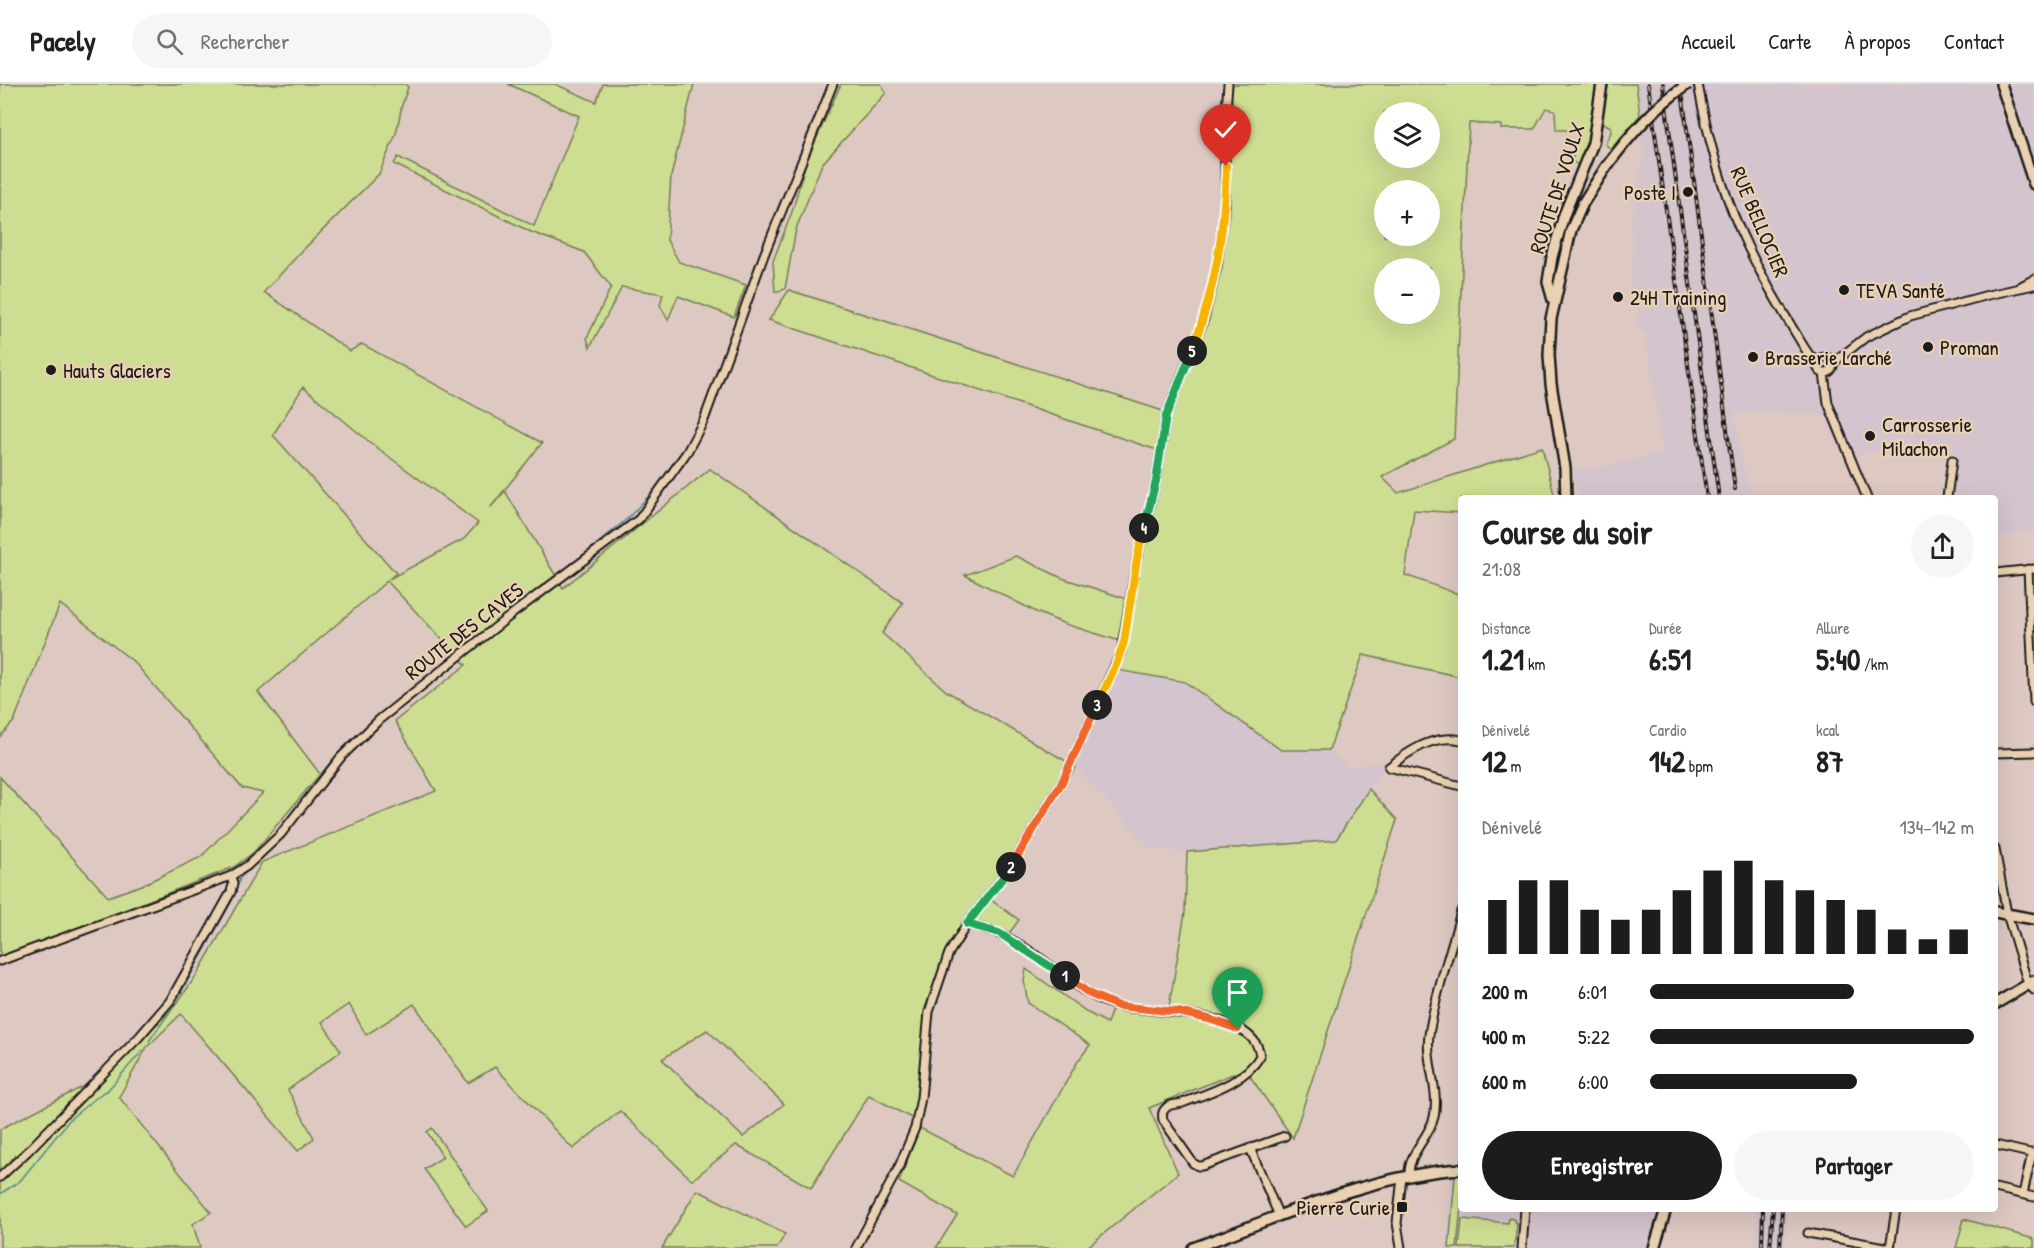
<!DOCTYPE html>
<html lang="fr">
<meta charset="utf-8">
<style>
:root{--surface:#fff;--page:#f6f6f6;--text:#202124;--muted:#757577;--line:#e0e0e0;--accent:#1c1c1c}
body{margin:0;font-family:"Patrick Hand",sans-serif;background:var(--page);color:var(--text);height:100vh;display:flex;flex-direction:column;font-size:22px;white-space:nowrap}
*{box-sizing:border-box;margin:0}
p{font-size:20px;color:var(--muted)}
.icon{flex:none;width:33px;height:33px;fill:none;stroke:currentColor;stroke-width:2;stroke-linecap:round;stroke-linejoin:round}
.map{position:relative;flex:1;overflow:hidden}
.sheet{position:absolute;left:1458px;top:411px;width:540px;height:717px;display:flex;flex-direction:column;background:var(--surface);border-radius:6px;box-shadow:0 6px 24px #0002}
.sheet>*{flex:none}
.buttons{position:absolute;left:1374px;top:18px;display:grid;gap:12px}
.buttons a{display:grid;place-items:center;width:66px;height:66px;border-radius:50%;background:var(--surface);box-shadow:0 6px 24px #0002;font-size:30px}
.pin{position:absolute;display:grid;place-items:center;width:51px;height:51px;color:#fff;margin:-62px -26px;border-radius:50% 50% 50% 0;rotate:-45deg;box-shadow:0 0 6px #0007}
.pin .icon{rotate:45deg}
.km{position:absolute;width:30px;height:30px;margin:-15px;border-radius:50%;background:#222;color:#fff;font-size:16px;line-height:30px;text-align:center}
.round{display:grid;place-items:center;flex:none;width:63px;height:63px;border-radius:32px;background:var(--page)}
.headline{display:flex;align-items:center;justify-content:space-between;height:102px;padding:0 24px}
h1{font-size:33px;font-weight:800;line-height:45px}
.figures{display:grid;grid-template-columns:repeat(3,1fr);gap:9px;height:102px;padding:6px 24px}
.figures div{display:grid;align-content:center}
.figures b{font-size:30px;font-weight:800}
.figures small{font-size:16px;font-weight:400}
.figures p{font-size:16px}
.chart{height:168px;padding:12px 24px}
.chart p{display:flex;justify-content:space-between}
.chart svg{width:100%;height:108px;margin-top:6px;stroke:var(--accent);stroke-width:6}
.cta{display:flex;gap:12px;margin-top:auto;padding:12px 24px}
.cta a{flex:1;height:69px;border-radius:36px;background:var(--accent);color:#fff;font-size:24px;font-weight:800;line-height:69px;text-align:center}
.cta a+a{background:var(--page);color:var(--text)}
ul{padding:0 24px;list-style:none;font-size:20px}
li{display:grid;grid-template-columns:96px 72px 1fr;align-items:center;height:45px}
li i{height:15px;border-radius:8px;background:var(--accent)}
header{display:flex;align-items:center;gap:36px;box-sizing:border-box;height:84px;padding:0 30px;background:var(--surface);border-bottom:2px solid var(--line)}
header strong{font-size:28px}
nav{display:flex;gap:33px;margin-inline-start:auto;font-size:21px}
.search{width:420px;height:54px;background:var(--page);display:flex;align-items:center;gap:15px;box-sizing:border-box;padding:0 21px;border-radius:33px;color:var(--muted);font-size:22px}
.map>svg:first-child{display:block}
.built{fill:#d4c4ce}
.green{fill:#cddd91;stroke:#747c56;stroke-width:1.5;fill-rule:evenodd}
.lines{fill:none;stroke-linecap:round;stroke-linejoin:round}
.stream{stroke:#5a8695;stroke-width:1.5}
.minor-casing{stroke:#1c1c1c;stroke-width:11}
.major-casing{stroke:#1c1c1c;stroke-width:14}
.minor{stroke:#ead1b2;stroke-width:7}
.major{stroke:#ead1b2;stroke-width:9}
.rail-casing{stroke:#1c1c1c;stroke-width:4}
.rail{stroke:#ead1b2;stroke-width:1.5;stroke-dasharray:4.5;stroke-linecap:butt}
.major-bridge-casing{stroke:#1c1c1c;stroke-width:14;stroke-linecap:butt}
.major-bridge{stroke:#ead1b2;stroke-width:9}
.split-1-casing{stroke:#fff;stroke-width:12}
.split-2-casing{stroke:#fff;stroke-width:12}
.split-3-casing{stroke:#fff;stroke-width:12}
.split-4-casing{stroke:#fff;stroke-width:12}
.split-5-casing{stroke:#fff;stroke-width:12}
.split-6-casing{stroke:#fff;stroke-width:12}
.split-1{stroke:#f0652b;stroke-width:8}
.split-2{stroke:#22a559;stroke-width:8}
.split-3{stroke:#f0652b;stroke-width:8}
.split-4{stroke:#f5b400;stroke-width:8}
.split-5{stroke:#22a559;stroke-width:8}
.split-6{stroke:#f5b400;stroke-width:8}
.poi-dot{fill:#1c1c1c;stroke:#ead1b2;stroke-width:2}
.labels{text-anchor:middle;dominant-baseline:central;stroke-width:4.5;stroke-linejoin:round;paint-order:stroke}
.street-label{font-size:21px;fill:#1c1c1c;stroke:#ead1b2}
.poi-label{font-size:21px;fill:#1c1c1c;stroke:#ead1b2;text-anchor:start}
</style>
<header>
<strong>Pacely</strong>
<div class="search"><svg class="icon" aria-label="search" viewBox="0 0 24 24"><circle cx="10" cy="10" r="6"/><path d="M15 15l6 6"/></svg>Rechercher</div>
<nav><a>Accueil</a><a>Carte</a><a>À propos</a><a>Contact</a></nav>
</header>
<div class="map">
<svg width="2034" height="1164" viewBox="0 0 2034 1164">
<rect width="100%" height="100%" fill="#ddc9c2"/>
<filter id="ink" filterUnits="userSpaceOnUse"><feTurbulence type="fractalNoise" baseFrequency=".0167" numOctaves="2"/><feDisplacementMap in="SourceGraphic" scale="12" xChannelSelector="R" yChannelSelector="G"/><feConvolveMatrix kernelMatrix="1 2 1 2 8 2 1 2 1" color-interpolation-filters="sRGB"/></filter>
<g filter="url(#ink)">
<g class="built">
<polygon points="1636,0 1677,0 1640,31"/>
<polygon points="1689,0 2034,0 2034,446 1995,454 1995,414 1953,414 1955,358 1918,363 1878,366 1845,374 1825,331 1734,328 1745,392 1754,414 1582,414 1575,400 1573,384 1584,387 1663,369 1645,247 1639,247 1637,212 1630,211 1633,174 1631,139 1643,74 1643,45 1689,6"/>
<polygon points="1117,586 1185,598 1281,666 1329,666 1348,683 1391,677 1369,705 1336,756 1187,768 1151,765 1076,683"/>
<polygon points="1461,1084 1461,1125 1662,1125 1654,1164 1446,1164 1451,1085"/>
<polygon points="1757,1125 1787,1125 1785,1164 1755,1164"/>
</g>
<g class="green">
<path d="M0 0H405L408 3 402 21 396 50 379 90 300 169 264 208 350 267 362 260 542 359 490 424 505 407 563 504 710 385 903 519 882 549 946 607 1076 683 991 816 1019 836 1007 852 966 836 944 875 929 917 915 1036 869 1011 811 1104 736 1061 692 1096 620 1027 573 1065 495 983 468 999 414 920 366 951 349 920 322 938 341 967 288 1006 314 1054 298 1067 181 930 147 963 119 1013 211 1128 193 1140 200 1164H0V1045L106 991 175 922 196 892 262 778 436 707 395 637 466 581 387 497 258 608 320 690 254 768 234 783 0 875V693L108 813 142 801 201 773 263 709 242 704 134 578 60 520 14 637 0 653ZM303 303 372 360 478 439 464 455 389 495 396 489 273 351ZM707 946 784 1020 743 1053 662 975Z"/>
<polygon points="508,0 555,0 596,18 603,0 694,0 671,92 667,156 679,178 746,201 734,233 678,212 668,236 660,221 663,210 622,203 590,263 587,254 611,203 584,168 531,148 394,80 398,73 534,142 579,32"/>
<polygon points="841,0 881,0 886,9 822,80 796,145 785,205 775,208 773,177 792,128 806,78"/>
<path d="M1224 0H1636L1640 31 1611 65 1605 60 1611 48V43L1603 39H1592L1587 60 1579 82 1572 77 1579 46H1556L1555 26 1546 24 1534 45H1501V41L1469 39 1454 355 1382 393 1398 409 1542 363 1555 414H1461V429L1414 426 1405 491 1461 511V593L1363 571 1329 666H1281L1185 598 1117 586 1120 557 1065 540 1036 528 965 491 1016 472 1062 494 1127 515 1157 366 769 236 789 206 1163 327C1189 263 1214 203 1220 134 1224 89 1218 44 1224 0ZM1384 28H1430V74H1384ZM1384 106H1430V152H1384ZM1384 184H1430V230H1384Z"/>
<polygon points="1369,705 1397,736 1293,1054 1245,985 1149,1024 1178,1089 1086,1164 936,1164 957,1131 899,1098 920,1044 1013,1092 1078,977 1090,961 1028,919 1024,897 1026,885 1090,930 1107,939 1113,923 1169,923 1185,829 1187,768 1336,756"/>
<polygon points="432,1044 488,1127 466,1142 424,1085 443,1073 427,1048"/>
<polygon points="1458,1091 1461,1091 1461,1122 1457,1164 1449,1164 1455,1093"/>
<polygon points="697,1106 785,1150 777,1164 662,1164"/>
<polygon points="1509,1134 1513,1135 1517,1140 1514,1164 1459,1164 1462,1135 1508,1139"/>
<polygon points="1964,1135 2034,1155 2034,1164 1956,1164"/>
</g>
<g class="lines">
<g class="stream">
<polyline points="685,362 700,335 719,286"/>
<polyline points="562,489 628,434 655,405 680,370"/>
<path d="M312 704C329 676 352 653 378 633"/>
<polyline points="273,763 286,748"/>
<polyline points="236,807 240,794 267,768"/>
<polyline points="149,957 172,925 233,815"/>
<polyline points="0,1110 20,1097 71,1034 102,1009 107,1007 143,966"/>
</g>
<defs>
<g id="minor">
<path d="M1698 0C1707 50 1720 100 1740 146 1758 187 1781 225 1804 263L1810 272 1819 276"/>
<polyline points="2021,202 2034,195"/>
<circle cx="1825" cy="281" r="8"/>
<polyline points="1833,279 1866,253 1910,232 1988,211 2034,201"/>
<polyline points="1824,289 1828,319 1867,414"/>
<polyline points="1947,414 1952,376"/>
<polyline points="2028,485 2034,618"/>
<polyline points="1995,489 2034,485"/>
<polyline points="1995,669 2034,668"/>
<path d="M1389 683C1409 667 1434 650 1461 656"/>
<polyline points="1389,683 1461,702"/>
<polyline points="1995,765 2007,830 2028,900 2034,906"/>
<path d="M967 840C977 843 987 845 997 849 1011 854 1025 864 1037 872 1062 889 1088 915 1118 922 1152 929 1256 926 1260 972 1246 997 1211 1008 1185 1018 1179 1021 1172 1019 1167 1023 1162 1027 1162 1030 1163 1036L1193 1079 1198 1082H1202L1285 1052"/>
<polyline points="0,877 231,792 247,782 280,751 341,673 380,635 516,527 639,435 687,368 704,336 764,171 833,0"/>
<polyline points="1995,1061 2034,1070"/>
<polyline points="1250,1064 1279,1132"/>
<path d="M1409 1091C1408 1069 1429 1054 1434 1033 1440 1005 1425 978 1429 951 1435 909 1451 868 1461 827"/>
<polyline points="0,1093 28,1067 139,953 170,917 231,808 233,800 231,792"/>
<polyline points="1995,1104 2034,1113"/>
<polyline points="2023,1110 2032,1069"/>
<polyline points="1808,1149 1890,1164"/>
<polyline points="856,1164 898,1085 915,1044 921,1014 929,928 949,869 967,840 1012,781 1062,698 1121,568 1137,475 1156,397 1166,332 1204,235 1217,183 1225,122 1225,40 1228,0"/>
<polyline points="1401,1164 1397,1139 1402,1093"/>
<polyline points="1522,1164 1525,1125"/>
<polyline points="1890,1164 1896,1125"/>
</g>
<g id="major">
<polyline points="2001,0 2034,100"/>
<polyline points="1553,216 1548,198 1552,173 1564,131 1593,59 1602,0"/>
<polyline points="1566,414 1565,384 1551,300 1549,271 1551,235 1571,146 1583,119 1606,83"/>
<polyline points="1995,828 2034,835"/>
<polyline points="1995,920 2034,897"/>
<path d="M1193 1164C1279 1133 1369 1091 1461 1085"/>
<polyline points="1654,1164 1666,1125"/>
</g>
</defs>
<use href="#minor" class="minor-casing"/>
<use href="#major" class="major-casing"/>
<use href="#minor" class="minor"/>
<use href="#major" class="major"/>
<defs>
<g id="rail">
<polyline points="1648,0 1707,414"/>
<polyline points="1663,0 1719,414"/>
<polyline points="1681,0 1735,405"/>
<polyline points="1762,1161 1763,1125"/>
<polyline points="1770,1164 1773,1125"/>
<polyline points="1780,1164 1782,1125"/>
</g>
</defs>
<use href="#rail" class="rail-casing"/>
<use href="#rail" class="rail"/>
<defs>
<path id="major-bridge" d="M1606 83C1630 51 1655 22 1688 0"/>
</defs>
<use href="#major-bridge" class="major-bridge-casing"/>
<use href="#major-bridge" class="major-bridge"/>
</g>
</g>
<g class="lines" filter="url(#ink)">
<defs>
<polyline id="split-1" points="1065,892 1090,910 1118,922 1178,928 1209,935 1238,945"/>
<polyline id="split-2" points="1011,783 967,840 999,849 1065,892"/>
<polyline id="split-3" points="1011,783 1062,698 1097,621"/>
<polyline id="split-4" points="1097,621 1116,581 1124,558 1137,475 1144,444"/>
<polyline id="split-5" points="1144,444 1156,397 1166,332 1192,267"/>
<path id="split-6" d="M1192 267C1216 202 1224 152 1226 82"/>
</defs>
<use href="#split-1" class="split-1-casing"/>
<use href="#split-2" class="split-2-casing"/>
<use href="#split-3" class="split-3-casing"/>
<use href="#split-4" class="split-4-casing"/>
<use href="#split-5" class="split-5-casing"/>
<use href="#split-6" class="split-6-casing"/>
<use href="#split-1" class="split-1"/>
<use href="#split-2" class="split-2"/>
<use href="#split-3" class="split-3"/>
<use href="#split-4" class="split-4"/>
<use href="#split-5" class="split-5"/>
<use href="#split-6" class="split-6"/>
</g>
<g class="poi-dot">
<circle cx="1688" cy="108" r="6"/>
<circle cx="1844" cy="206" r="6"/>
<circle cx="1618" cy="213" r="6"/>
<circle cx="1928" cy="263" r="6"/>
<circle cx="1753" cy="273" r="6"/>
<circle cx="51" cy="286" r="6"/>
<circle cx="1870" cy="352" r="6"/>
<rect x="1396" y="1117" width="12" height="12" rx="3"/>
</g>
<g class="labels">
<g class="street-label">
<text transform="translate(1557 104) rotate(-72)">ROUTE DE VOULX</text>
<text transform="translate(1760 138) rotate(67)">RUE BELLOCIER</text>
<text transform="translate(464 547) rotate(-38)">ROUTE DES CAVES</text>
</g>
<g class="poi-label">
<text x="1676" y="108" text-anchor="end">Poste I</text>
<text x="1856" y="206">TEVA Santé</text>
<text x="1630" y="213">24H Training</text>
<text x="1940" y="263">Proman</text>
<text x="1765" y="273">Brasserie Larché</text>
<text x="63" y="286">Hauts Glaciers</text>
<text x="1882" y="340">Carrosserie<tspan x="1882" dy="24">Milachon</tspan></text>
<text x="1390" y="1123" text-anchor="end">Pierre Curie</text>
</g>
</g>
</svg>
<div class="buttons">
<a><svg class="icon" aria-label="layers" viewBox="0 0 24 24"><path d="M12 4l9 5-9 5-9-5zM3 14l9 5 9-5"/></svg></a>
<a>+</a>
<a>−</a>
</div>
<div class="pin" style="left:1238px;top:945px;background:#1e9e55"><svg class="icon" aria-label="arrive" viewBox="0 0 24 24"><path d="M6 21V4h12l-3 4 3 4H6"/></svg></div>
<div class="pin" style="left:1226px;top:82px;background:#d93025"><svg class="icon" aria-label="check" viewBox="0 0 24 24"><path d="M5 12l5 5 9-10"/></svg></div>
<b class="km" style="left:1065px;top:892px">1</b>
<b class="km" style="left:1011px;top:783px">2</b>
<b class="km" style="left:1097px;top:621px">3</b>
<b class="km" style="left:1144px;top:444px">4</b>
<b class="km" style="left:1192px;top:267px">5</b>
<section class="sheet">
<div class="headline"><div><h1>Course du soir</h1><p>21:08</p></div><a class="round"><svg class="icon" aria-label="share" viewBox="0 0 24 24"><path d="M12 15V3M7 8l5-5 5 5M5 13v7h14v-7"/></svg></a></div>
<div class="figures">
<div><p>Distance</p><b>1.21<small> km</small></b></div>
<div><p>Durée</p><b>6:51</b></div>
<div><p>Allure</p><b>5:40<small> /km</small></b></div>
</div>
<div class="figures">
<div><p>Dénivelé</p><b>12<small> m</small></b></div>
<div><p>Cardio</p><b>142<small> bpm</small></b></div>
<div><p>kcal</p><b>87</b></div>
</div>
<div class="chart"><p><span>Dénivelé</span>134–142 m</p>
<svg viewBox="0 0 160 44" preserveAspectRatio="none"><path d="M5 44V22M15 44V14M25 44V14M35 44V26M45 44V30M55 44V26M65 44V18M75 44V10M85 44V6M95 44V14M105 44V18M115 44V22M125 44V26M135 44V34M145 44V38M155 44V34"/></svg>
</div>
<ul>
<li><b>200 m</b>6:01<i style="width:63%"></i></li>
<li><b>400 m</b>5:22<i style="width:100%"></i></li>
<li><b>600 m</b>6:00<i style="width:64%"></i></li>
</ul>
<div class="cta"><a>Enregistrer</a><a>Partager</a></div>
</section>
</div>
